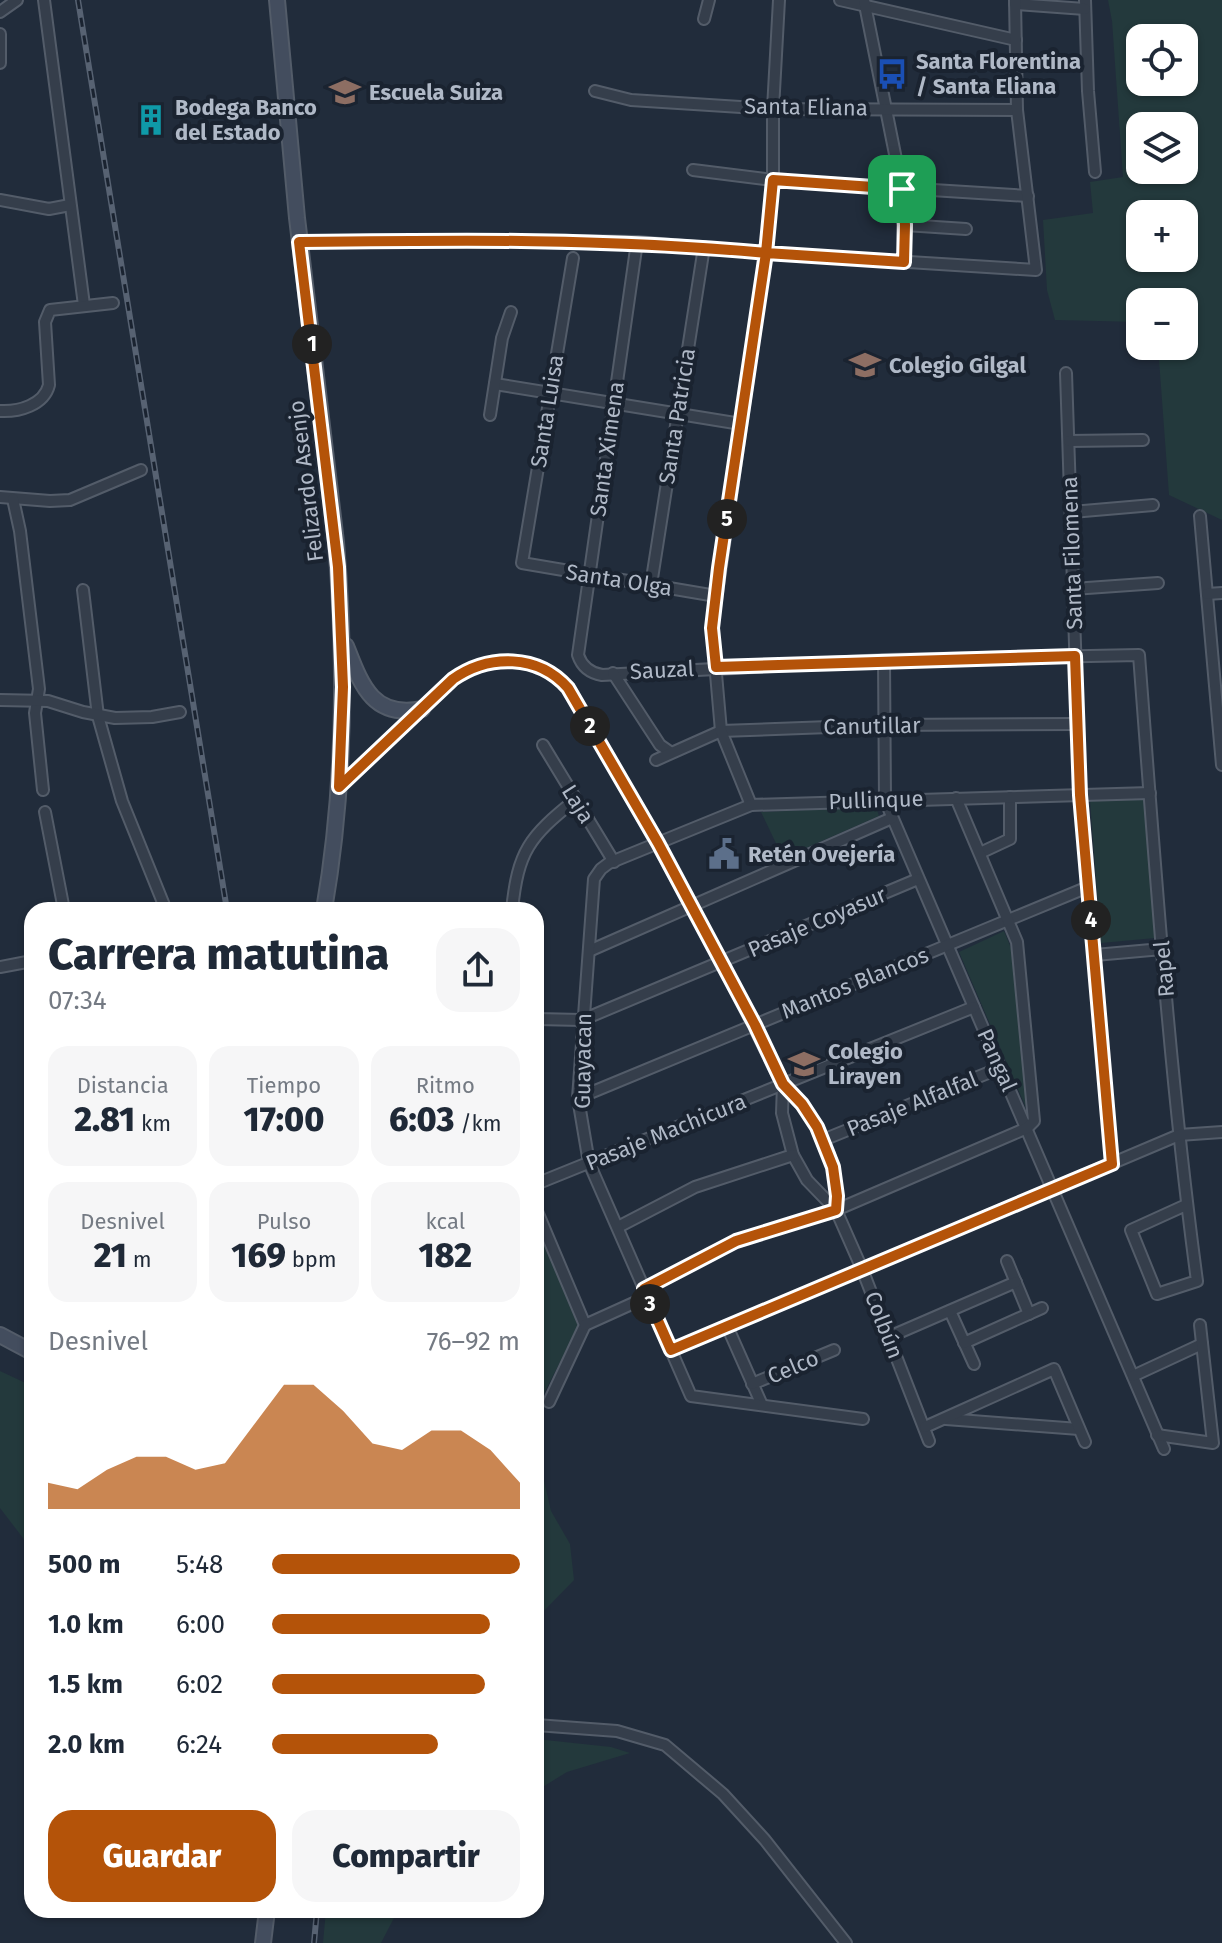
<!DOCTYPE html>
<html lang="es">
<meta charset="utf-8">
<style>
:root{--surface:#fff;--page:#f6f6f7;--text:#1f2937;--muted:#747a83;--accent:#b45309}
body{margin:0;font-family:"Fira Sans",sans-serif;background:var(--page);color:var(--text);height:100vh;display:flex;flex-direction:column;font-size:30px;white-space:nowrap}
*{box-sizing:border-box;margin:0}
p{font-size:26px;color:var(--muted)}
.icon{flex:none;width:44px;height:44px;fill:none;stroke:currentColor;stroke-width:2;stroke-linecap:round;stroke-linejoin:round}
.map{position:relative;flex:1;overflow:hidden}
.drawer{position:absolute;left:24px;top:902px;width:520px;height:1016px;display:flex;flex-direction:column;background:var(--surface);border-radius:24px;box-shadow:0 2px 6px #0004}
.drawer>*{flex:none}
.controls{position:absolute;left:1126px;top:24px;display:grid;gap:16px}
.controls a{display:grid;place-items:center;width:72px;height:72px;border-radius:16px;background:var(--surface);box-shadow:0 2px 6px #0004;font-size:40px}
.pin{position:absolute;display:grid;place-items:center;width:68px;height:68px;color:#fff;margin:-34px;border-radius:16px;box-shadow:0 4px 12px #0006}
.km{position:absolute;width:40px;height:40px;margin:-20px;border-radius:50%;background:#222;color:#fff;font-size:22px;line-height:40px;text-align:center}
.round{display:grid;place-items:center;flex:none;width:84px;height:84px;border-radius:24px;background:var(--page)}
.summary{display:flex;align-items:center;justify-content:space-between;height:136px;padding:0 24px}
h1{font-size:44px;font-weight:800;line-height:60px}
.metrics{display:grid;grid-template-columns:repeat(3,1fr);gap:12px;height:136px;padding:8px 24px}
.metrics div{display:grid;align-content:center;border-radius:20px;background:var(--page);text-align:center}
.metrics b{font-size:34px;font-weight:800}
.metrics small{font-size:22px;font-weight:400}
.metrics p{font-size:22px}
.chart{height:224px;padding:16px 24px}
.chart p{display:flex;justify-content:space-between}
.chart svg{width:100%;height:144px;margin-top:8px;fill:var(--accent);opacity:.7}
.cta{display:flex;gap:16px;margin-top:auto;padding:16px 24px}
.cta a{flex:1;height:92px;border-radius:24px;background:var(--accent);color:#fff;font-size:32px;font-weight:800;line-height:92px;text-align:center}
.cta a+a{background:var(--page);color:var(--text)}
ul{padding:0 24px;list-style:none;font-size:26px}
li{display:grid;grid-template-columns:128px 96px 1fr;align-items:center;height:60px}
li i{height:20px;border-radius:10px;background:var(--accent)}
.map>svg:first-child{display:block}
.green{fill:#23393c;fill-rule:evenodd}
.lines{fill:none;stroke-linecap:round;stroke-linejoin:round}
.street-casing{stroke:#535c69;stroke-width:14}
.secondary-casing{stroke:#535c69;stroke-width:18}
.street{stroke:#353e4b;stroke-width:10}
.secondary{stroke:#434d5e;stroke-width:14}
.rail-casing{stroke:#576272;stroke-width:6}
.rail{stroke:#1a2330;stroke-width:3;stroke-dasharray:9;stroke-linecap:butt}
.route-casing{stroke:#fff;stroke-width:16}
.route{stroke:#b45309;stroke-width:10}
.labels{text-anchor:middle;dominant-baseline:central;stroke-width:8;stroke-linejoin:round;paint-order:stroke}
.poi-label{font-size:22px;font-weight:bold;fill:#b0b9c7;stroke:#1a2330;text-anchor:start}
.street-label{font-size:22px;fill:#b0b9c7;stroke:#1a2330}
</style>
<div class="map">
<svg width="1222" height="1943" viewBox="0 0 1222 1943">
<rect width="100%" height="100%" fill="#212c3b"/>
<g class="green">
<path d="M1108 0H1222V520L1169 495 1158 346H1184V302H1140V322L1055 320 1047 290 1043 220 1093 213 1090 182 1123 177 1112 21ZM1140 38H1184V82H1140ZM1140 126H1184V170H1140ZM1140 214H1184V258H1140Z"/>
<polygon points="1146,798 1155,938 1101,943 1090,800"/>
<polygon points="876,807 879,816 783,858 761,812"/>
<polygon points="1004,931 1011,948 1027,1110 959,952"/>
<polygon points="536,1218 579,1325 538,1405 536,1405"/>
<polygon points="0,1371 32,1386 32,1559 23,1538 0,1508"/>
<polygon points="536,1446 551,1511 570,1544 574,1580 536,1619"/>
<polygon points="536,1739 611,1747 630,1753 567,1772 536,1791"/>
<polygon points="326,1910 398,1910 381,1943 323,1943"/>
</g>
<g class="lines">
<defs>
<g id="street">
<polyline points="44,0 84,305"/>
<polyline points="840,0 1016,40"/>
<polyline points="864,0 902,189 904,262"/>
<polyline points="1085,0 1088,91 1095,172"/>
<polyline points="1015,4 1085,9"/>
<polyline points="0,12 17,0"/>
<polyline points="704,19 709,0"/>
<polyline points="0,34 0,63"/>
<polyline points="595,91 631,100 773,109 1017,110"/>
<polyline points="693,170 773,180 1028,196"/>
<polyline points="0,200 49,209 70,205"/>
<polyline points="905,225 966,229"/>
<polyline points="299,242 514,240 637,242 766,253 1036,270 1017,110 1015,0"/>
<path d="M637 242 578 655C582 667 590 673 602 675L884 660 1139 655C1155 864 1169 1073 1197 1281L1157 1294 1131 1230 1186 1205"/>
<polyline points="573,258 522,563 716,596"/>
<polyline points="1066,373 1080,795 1112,1164"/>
<polyline points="495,384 741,424"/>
<path d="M0 411C19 412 44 405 49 385L45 322 50 310 113 303"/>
<polyline points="490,415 502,338 511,312"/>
<polyline points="1069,441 1143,440"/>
<polyline points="0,497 50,501 70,500 141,470"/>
<polyline points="13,499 20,531 39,689 35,713 43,790"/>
<polyline points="1072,512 1153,505"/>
<polyline points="1200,516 1222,765"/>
<polyline points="651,585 704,247"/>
<polyline points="1073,589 1158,583"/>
<polyline points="83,590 98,716 122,801 166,910"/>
<polyline points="1207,594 1222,593"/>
<polyline points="884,660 885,800 1164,1449"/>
<polyline points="613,673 660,745 670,752"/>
<polyline points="0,700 48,701 83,712 115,718 152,717 180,712"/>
<polyline points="543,745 614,862"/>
<polyline points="656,760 721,731 883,725 1077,724"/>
<path d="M339 787 453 679C488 654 539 654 568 688 643 817 716 946 780 1080 785 1089 794 1095 800 1103 809 1113 817 1126 823 1139 833 1161 838 1185 836 1210"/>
<polyline points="751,805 721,731 712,628 766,253 773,180 773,109 779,0"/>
<polyline points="45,812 64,910"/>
<polyline points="980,853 1010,839 1010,797"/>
<path d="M512 910C518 851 529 837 575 800"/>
<polyline points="589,951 892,818"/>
<polyline points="1095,955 1162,949"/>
<polyline points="0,967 32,961"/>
<polyline points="536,1019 582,1020 918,879"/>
<polyline points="783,1084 782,1113 793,1155 807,1180 836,1210 862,1269 929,1441"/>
<polyline points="578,1098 1088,887"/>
<polyline points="823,1140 1000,1068"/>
<polyline points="536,1184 974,1007"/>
<polyline points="536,1209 585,1325 549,1402"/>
<polyline points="618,1227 695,1187 793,1155"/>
<polyline points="1007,1261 1029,1314"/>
<polyline points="644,1289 736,1241 836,1210 1027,1128 1034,1121 1017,942 956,798"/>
<polyline points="950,1311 974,1364"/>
<polyline points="585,1325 647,1297"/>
<polyline points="727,1326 762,1405"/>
<polyline points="889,1337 1016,1282"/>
<polyline points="964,1343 1042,1308"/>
<polyline points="671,1350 1179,1135 1222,1132"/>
<polyline points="1133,1376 1202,1344"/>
<polyline points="752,1384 834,1350"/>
<polyline points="863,1419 691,1396 589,1163 578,1098 594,879 601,869 609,863 751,805 1150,793"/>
<polyline points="946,1419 1079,1429"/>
<polyline points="925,1427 1054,1369 1085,1442"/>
<polyline points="1157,1435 1213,1443 1200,1325"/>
<polyline points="536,1725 617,1731 665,1745 723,1794 765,1840 846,1943"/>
</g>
<g id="secondary">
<path d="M277 0 297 218 336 542C346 664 345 789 324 910"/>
<path d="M346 646C361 684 372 719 422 709"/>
<polyline points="0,1335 32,1352"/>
<polyline points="263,1943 267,1910"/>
</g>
</defs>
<use href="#street" class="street-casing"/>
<use href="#secondary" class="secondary-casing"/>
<use href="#street" class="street"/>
<use href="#secondary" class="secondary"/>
<defs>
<g id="rail">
<polyline points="78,0 227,910"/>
<polyline points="314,1943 317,1910"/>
</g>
</defs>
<use href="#rail" class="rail-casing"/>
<use href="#rail" class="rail"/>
</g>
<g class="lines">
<defs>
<path id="route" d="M902 189 773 180 766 253C609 238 457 240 299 242L338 567 343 687 339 787 453 679C489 654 538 654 568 688L658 843 755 1025 783 1084 802 1104 817 1127 833 1167 837 1196 836 1210 736 1241 644 1289 671 1350 1112 1164 1080 795 1075 656 716 667 712 628 719 568 766 253 904 262 905 225 902 189"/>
</defs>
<use href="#route" class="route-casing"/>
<use href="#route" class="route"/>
</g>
<defs>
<symbol id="bus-bare" viewBox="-9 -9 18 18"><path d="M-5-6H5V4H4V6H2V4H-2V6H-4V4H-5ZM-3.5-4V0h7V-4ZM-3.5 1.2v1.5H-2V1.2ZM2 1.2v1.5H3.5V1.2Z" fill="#1a4fb4" stroke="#1a2330" stroke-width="2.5" paint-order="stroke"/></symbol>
<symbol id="school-bare" viewBox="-9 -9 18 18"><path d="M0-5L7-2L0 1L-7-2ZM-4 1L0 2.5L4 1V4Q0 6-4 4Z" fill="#8d6e63" stroke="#1a2330" stroke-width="2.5" paint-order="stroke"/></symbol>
<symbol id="building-bare" viewBox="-9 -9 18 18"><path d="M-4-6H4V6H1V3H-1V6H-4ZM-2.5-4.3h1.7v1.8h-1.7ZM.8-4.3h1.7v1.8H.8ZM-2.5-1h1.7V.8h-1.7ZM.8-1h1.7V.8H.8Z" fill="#0f9aa8" stroke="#1a2330" stroke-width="2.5" paint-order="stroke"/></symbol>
<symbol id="civic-bare" viewBox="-9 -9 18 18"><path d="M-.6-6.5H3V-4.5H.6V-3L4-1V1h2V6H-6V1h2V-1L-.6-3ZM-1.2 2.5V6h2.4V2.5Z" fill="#5c6f8a" stroke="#1a2330" stroke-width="2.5" paint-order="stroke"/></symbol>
</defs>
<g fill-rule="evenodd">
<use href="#bus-bare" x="870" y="52" width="44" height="44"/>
<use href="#school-bare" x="323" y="70" width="44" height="44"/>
<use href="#building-bare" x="129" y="98" width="44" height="44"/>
<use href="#school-bare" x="843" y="343" width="44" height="44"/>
<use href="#civic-bare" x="702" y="832" width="44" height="44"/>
<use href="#school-bare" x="782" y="1042" width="44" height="44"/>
</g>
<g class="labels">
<g class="poi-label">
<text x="916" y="61">Santa Florentina<tspan x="916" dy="25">/ Santa Eliana</tspan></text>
<text x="369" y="92">Escuela Suiza</text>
<text x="175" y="107">Bodega Banco<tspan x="175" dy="25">del Estado</tspan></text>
<text x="889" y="365">Colegio Gilgal</text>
<text x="748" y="854">Retén Ovejería</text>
<text x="828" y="1051">Colegio<tspan x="828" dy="25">Lirayen</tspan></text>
</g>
<g class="street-label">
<text transform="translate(806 107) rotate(1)">Santa Eliana</text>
<text transform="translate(547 411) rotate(-81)">Santa Luisa</text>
<text transform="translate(677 416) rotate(-81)">Santa Patricia</text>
<text transform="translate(607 449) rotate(-82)">Santa Ximena</text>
<text transform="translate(306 481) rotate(-97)">Felizardo Asenjo</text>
<text transform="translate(1072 553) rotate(-92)">Santa Filomena</text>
<text transform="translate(619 580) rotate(9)">Santa Olga</text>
<text transform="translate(662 670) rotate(-3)">Sauzal</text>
<text transform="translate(872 726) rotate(-1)">Canutillar</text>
<text transform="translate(876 800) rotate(-2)">Pullinque</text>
<text transform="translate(578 804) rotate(58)">Laja</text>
<text transform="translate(817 922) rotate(-23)">Pasaje Coyasur</text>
<text transform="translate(1164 969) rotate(-95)">Rapel</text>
<text transform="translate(855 983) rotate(-22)">Mantos Blancos</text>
<text transform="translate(997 1060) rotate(66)">Pangal</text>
<text transform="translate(583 1061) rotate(-89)">Guayacan</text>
<text transform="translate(912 1104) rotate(-22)">Pasaje Alfalfal</text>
<text transform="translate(666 1132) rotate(-22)">Pasaje Machicura</text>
<text transform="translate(884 1325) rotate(69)">Colbún</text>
<text transform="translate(793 1367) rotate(-23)">Celco</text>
</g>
</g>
</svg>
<div class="controls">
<a><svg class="icon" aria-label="locate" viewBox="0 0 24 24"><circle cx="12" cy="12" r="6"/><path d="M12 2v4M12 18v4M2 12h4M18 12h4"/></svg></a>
<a><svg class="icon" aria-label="layers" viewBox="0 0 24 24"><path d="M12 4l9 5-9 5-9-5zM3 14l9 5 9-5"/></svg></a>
<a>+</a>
<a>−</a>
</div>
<div class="pin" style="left:902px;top:189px;background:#1e9e55"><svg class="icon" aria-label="arrive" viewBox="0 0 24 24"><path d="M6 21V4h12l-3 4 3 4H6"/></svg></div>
<b class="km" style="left:312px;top:344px">1</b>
<b class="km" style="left:590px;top:726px">2</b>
<b class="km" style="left:650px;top:1304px">3</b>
<b class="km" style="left:1091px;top:920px">4</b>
<b class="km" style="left:727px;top:519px">5</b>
<section class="drawer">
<div class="summary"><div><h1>Carrera matutina</h1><p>07:34</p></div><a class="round"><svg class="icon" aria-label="share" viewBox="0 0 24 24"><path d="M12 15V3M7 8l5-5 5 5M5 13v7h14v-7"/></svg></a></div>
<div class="metrics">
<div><p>Distancia</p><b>2.81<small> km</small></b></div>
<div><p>Tiempo</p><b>17:00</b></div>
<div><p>Ritmo</p><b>6:03<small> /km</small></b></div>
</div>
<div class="metrics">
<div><p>Desnivel</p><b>21<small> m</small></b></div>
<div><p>Pulso</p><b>169<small> bpm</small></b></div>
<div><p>kcal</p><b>182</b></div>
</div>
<div class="chart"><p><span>Desnivel</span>76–92 m</p>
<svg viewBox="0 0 160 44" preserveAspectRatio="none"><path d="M0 44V36L10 38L20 32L30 28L40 28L50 32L60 30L70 18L80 6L90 6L100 14L110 24L120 26L130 20L140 20L150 26L160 36V44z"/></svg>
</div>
<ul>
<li><b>500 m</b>5:48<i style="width:100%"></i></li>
<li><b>1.0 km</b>6:00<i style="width:88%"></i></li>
<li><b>1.5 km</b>6:02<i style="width:86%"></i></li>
<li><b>2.0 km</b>6:24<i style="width:67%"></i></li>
</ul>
<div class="cta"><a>Guardar</a><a>Compartir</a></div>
</section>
</div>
